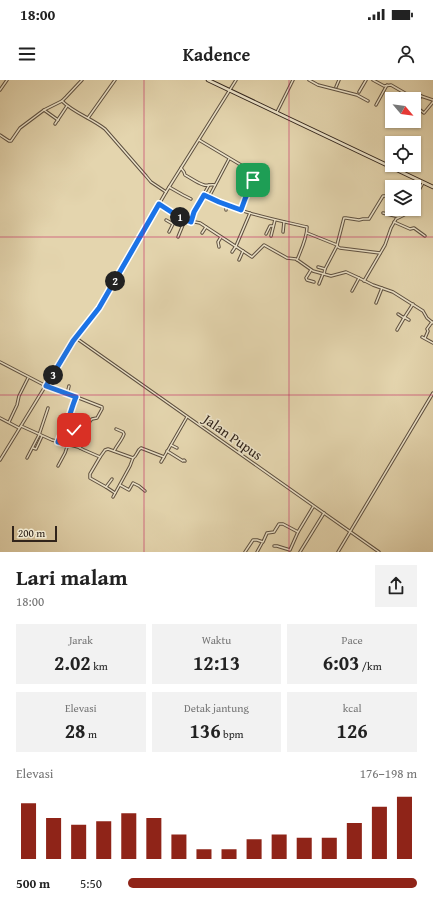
<!DOCTYPE html>
<html lang="id">
<meta charset="utf-8">
<style>
:root{--surface:#fff;--page:#f2f2f2;--text:#222;--muted:#767676;--accent:#8f2418}
body{margin:0;font-family:"Gentium Book Plus",serif;background:var(--page);color:var(--text);height:100vh;display:flex;flex-direction:column;font-size:15px;white-space:nowrap}
*{box-sizing:border-box;margin:0}
p{font-size:13px;color:var(--muted)}
.icon{flex:none;width:22px;height:22px;fill:none;stroke:currentColor;stroke-width:2;stroke-linecap:round;stroke-linejoin:round}
.map{position:relative;height:472px;overflow:hidden}
.details{display:flex;flex-direction:column;background:var(--surface);flex:1}
.details>*{flex:none}
.needle{width:26px;rotate:119deg}
.tools{position:absolute;left:385px;top:12px;display:grid;gap:8px}
.tools a{display:grid;place-items:center;width:36px;height:36px;border-radius:0px;background:var(--surface);box-shadow:0 1px 3px #0004;font-size:20px}
.scale{position:absolute;left:12px;bottom:10px;width:45px;box-sizing:border-box;padding-left:4px;border:2px solid #31241b;border-top:0;font-size:11px;line-height:14px;white-space:nowrap;color:#31241b;-webkit-text-stroke:3px #ede4ca;paint-order:stroke}
.pin{position:absolute;display:grid;place-items:center;width:34px;height:34px;color:#fff;margin:-17px;border-radius:8px;box-shadow:0 2px 6px #0006}
.km{position:absolute;width:20px;height:20px;margin:-10px;border-radius:50%;background:#222;color:#fff;font-size:11px;line-height:20px;text-align:center}
.round{display:grid;place-items:center;flex:none;width:42px;height:42px;border-radius:0px;background:var(--page)}
.headline{display:flex;align-items:center;justify-content:space-between;height:68px;padding:0 16px}
h1{font-size:22px;font-weight:700;line-height:30px}
.stats{display:grid;grid-template-columns:repeat(3,1fr);gap:6px;height:68px;padding:4px 16px}
.stats div{display:grid;align-content:center;border-radius:0px;background:var(--page);text-align:center}
.stats b{font-size:20px;font-weight:700}
.stats small{font-size:11px;font-weight:400}
.stats p{font-size:11px}
.chart{height:112px;padding:8px 16px}
.chart p{display:flex;justify-content:space-between}
.chart svg{width:100%;height:72px;margin-top:4px;stroke:var(--accent);stroke-width:6}
ul{padding:0 16px;list-style:none;font-size:13px}
li{display:grid;grid-template-columns:64px 48px 1fr;align-items:center;height:30px}
li i{height:10px;border-radius:5px;background:var(--accent)}
.status{display:flex;justify-content:space-between;align-items:center;height:28px;padding:0 20px;background:var(--surface);direction:ltr}
.status svg{height:11px;fill:currentColor}
header{display:flex;justify-content:space-between;align-items:center;height:52px;padding:0 16px;background:var(--surface);font-size:18px;font-weight:700}
.map>svg:first-child{display:block}
.lines{fill:none;stroke-linecap:round;stroke-linejoin:round}
.minor-casing{stroke:#5e5040;stroke-width:3.5}
.secondary-casing{stroke:#31241b;stroke-width:4.5}
.minor{stroke:#ede4ca;stroke-width:1.5}
.secondary{stroke:#ede4ca;stroke-width:2.5}
.route-casing{stroke:#fff;stroke-width:8}
.route{stroke:#1a73e8;stroke-width:5}
.grid{fill:none;stroke:#c2185b;stroke-width:1;stroke-opacity:0.55}
.labels{text-anchor:middle;dominant-baseline:central;stroke-width:3;stroke-linejoin:round;paint-order:stroke}
.street-label{font-size:14px;fill:#31241b;stroke:#ede4ca}
</style>
<div class="status"><b>18:00</b><svg viewBox="0 0 49 12"><path d="M0 12V9h3v3zM5 12V6h3v6zM10 12V3h3v9zM15 12V0h3v12zM26 1h20v11H26zM47 4h2v5h-2z"/></svg></div>
<header><svg class="icon" aria-label="menu" viewBox="0 0 24 24"><path d="M4 6h16M4 12h16M4 18h16"/></svg>Kadence<svg class="icon" aria-label="person" viewBox="0 0 24 24"><circle cx="12" cy="8" r="4"/><path d="M4 21q1-7 8-7t8 7"/></svg></header>
<div class="map">
<svg width="433" height="472" viewBox="0 0 433 472">
<rect width="100%" height="100%" fill="#e4d5ae"/>
<filter id="stains"><feTurbulence type="fractalNoise" baseFrequency=".005" numOctaves="4"/><feColorMatrix values="0 0 0 0 .2 0 0 0 0 .09 0 0 0 0 .02 0 0 0 .5 -.17"/></filter>
<radialGradient id="worn" r=".72"><stop offset=".6" stop-color="#630" stop-opacity="0"/><stop offset="1" stop-color="#630" stop-opacity=".3"/></radialGradient>
<g class="lines">
<defs>
<g id="minor">
<polyline points="309,0 318,5 357,15 368,21"/>
<polyline points="373,0 384,6 391,5 410,16 421,16 433,20"/>
<polyline points="336,7 339,0"/>
<polyline points="0,10 7,0"/>
<polyline points="359,12 366,0"/>
<path d="M62 21C74 33 91 38 105 49L146 96 151 102 166 112"/>
<polyline points="376,25 387,5"/>
<polyline points="415,26 424,33 433,22"/>
<polyline points="414,27 421,16"/>
<polyline points="44,30 58,40"/>
<polyline points="277,32 293,0"/>
<polyline points="88,38 115,0"/>
<polyline points="55,44 67,26"/>
<polyline points="0,55 9,61 11,61 20,48 44,30 62,21 66,17 82,0"/>
<polyline points="199,60 251,91"/>
<path d="M181 88 184 92 185 95C191 98 197 103 204 105 207 106 211 104 215 105"/>
<polyline points="169,107 183,115 191,119"/>
<path d="M204 115C236 132 272 139 307 147 307 158 301 170 297 180"/>
<polyline points="209,117 229,79"/>
<polyline points="414,119 423,103"/>
<polyline points="159,124 185,140 200,143 252,177 264,165 287,178 296,179 313,191 331,196 346,192 359,198 373,205 393,212 423,231 427,238 433,243"/>
<polyline points="226,130 226,125"/>
<polyline points="241,130 245,119 254,99 253,98"/>
<polyline points="383,133 399,137"/>
<polyline points="166,140 173,144"/>
<polyline points="191,142 194,132 209,105"/>
<polyline points="394,142 410,149 414,148 425,156"/>
<polyline points="169,152 177,136"/>
<polyline points="283,152 284,142"/>
<polyline points="202,153 206,147"/>
<polyline points="307,153 337,165 338,167 340,168 380,173"/>
<polyline points="266,154 270,146 273,146"/>
<polyline points="271,156 275,140"/>
<polyline points="178,157 185,140"/>
<polyline points="337,165 344,138 346,138 359,140 363,139 369,139 383,116 386,116 392,119"/>
<polyline points="219,167 218,162 221,157"/>
<polyline points="232,172 236,166 250,133"/>
<polyline points="239,180 243,171"/>
<polyline points="318,187 325,189 324,194"/>
<polyline points="325,189 337,166"/>
<polyline points="311,190 306,198 307,200 314,202"/>
<polyline points="364,201 385,165 391,148 396,139 404,135 408,129"/>
<polyline points="319,204 323,194"/>
<polyline points="352,211 359,198"/>
<polyline points="376,223 382,208"/>
<polyline points="398,234 404,238"/>
<polyline points="404,237 409,240"/>
<polyline points="397,250 404,238 413,224"/>
<polyline points="422,257 433,263"/>
<polyline points="76,258 379,472"/>
<polyline points="425,258 428,251 427,249 432,242"/>
<polyline points="0,282 46,306 56,309 102,327 102,329 97,338 92,339 90,341 85,356 80,368"/>
<polyline points="67,314 69,306"/>
<polyline points="0,338 19,348"/>
<polyline points="9,342 17,325 19,316 28,298"/>
<path d="M21 346 52 360 78 367 84 370 100 377 105 370 108 369 133 378C137 376 137 370 141 368L164 377 187 337"/>
<polyline points="58,362 61,354 66,345 76,317"/>
<polyline points="171,365 177,368"/>
<polyline points="33,368 36,369 42,356"/>
<path d="M114 371C117 365 122 360 124 354L123 352 116 349"/>
<polyline points="167,371 183,381 184,380 185,381"/>
<polyline points="100,377 90,394 90,398 106,407"/>
<polyline points="27,378 39,355 48,328"/>
<polyline points="0,380 73,261 99,228 166,112 236,0"/>
<polyline points="161,382 164,377"/>
<polyline points="58,386 65,373 68,364 72,356 73,351 76,348"/>
<polyline points="112,399 106,407 115,413"/>
<polyline points="120,405 129,410 133,403 139,406 145,411"/>
<polyline points="113,417 130,386 133,378"/>
<polyline points="274,466 277,466 290,470 298,452 313,427"/>
<polyline points="245,472 253,460 257,460 263,462 267,453 274,452 279,444 283,444 298,452"/>
<polyline points="257,472 262,463"/>
<polyline points="300,472 324,433"/>
<polyline points="338,472 433,313"/>
</g>
<polyline id="secondary" points="208,0 433,107"/>
</defs>
<use href="#minor" class="minor-casing"/>
<use href="#secondary" class="secondary-casing"/>
<use href="#minor" class="minor"/>
<use href="#secondary" class="secondary"/>
</g>
<g class="lines">
<defs>
<path id="route" d="M74 350 72 353V356L68 364 58 362C60 355 64 351 66 345 70 336 72 326 76 317L46 306 73 261 99 228 159 124 179 137 191 142 194 132 204 115 219 122 241 130 245 119 253 100"/>
</defs>
<use href="#route" class="route-casing"/>
<use href="#route" class="route"/>
</g>
<path class="grid" d="M144 0V472M289 0V472M0 157H433M0 315H433"/>
<g class="labels">
<g class="street-label">
<text transform="translate(233 357) rotate(35)">Jalan Pupus</text>
</g>
</g>
<rect width="100%" height="100%" filter="url(#stains)"/>
<rect width="100%" height="100%" fill="url(#worn)"/>
</svg>
<div class="tools">
<a><svg class="needle" viewBox="-14 -14 28 28"><path d="M0-13l5 13h-10z" fill="#e53935"/><path d="M0 13l5-13h-10z" fill="#767676"/></svg></a>
<a><svg class="icon" aria-label="locate" viewBox="0 0 24 24"><circle cx="12" cy="12" r="6"/><path d="M12 2v4M12 18v4M2 12h4M18 12h4"/></svg></a>
<a><svg class="icon" aria-label="layers" viewBox="0 0 24 24"><path d="M12 4l9 5-9 5-9-5zM3 14l9 5 9-5"/></svg></a>
</div>
<div class="scale">200 m</div>
<div class="pin" style="left:253px;top:100px;background:#1e9e55"><svg class="icon" aria-label="arrive" viewBox="0 0 24 24"><path d="M6 21V4h12l-3 4 3 4H6"/></svg></div>
<div class="pin" style="left:74px;top:350px;background:#d93025"><svg class="icon" aria-label="check" viewBox="0 0 24 24"><path d="M5 12l5 5 9-10"/></svg></div>
<b class="km" style="left:180px;top:137px">1</b>
<b class="km" style="left:115px;top:201px">2</b>
<b class="km" style="left:53px;top:295px">3</b>
</div>
<section class="details">
<div class="headline"><div><h1>Lari malam</h1><p>18:00</p></div><a class="round"><svg class="icon" aria-label="share" viewBox="0 0 24 24"><path d="M12 15V3M7 8l5-5 5 5M5 13v7h14v-7"/></svg></a></div>
<div class="stats">
<div><p>Jarak</p><b>2.02<small> km</small></b></div>
<div><p>Waktu</p><b>12:13</b></div>
<div><p>Pace</p><b>6:03<small> /km</small></b></div>
</div>
<div class="stats">
<div><p>Elevasi</p><b>28<small> m</small></b></div>
<div><p>Detak jantung</p><b>136<small> bpm</small></b></div>
<div><p>kcal</p><b>126</b></div>
</div>
<div class="chart"><p><span>Elevasi</span>176–198 m</p>
<svg viewBox="0 0 160 44" preserveAspectRatio="none"><path d="M5 44V10M15 44V19M25 44V23M35 44V21M45 44V16M55 44V19M65 44V29M75 44V38M85 44V38M95 44V32M105 44V29M115 44V31M125 44V31M135 44V22M145 44V12M155 44V6"/></svg>
</div>
<ul>
<li><b>500 m</b>5:50<i style="width:100%"></i></li>
</ul>
</section>
